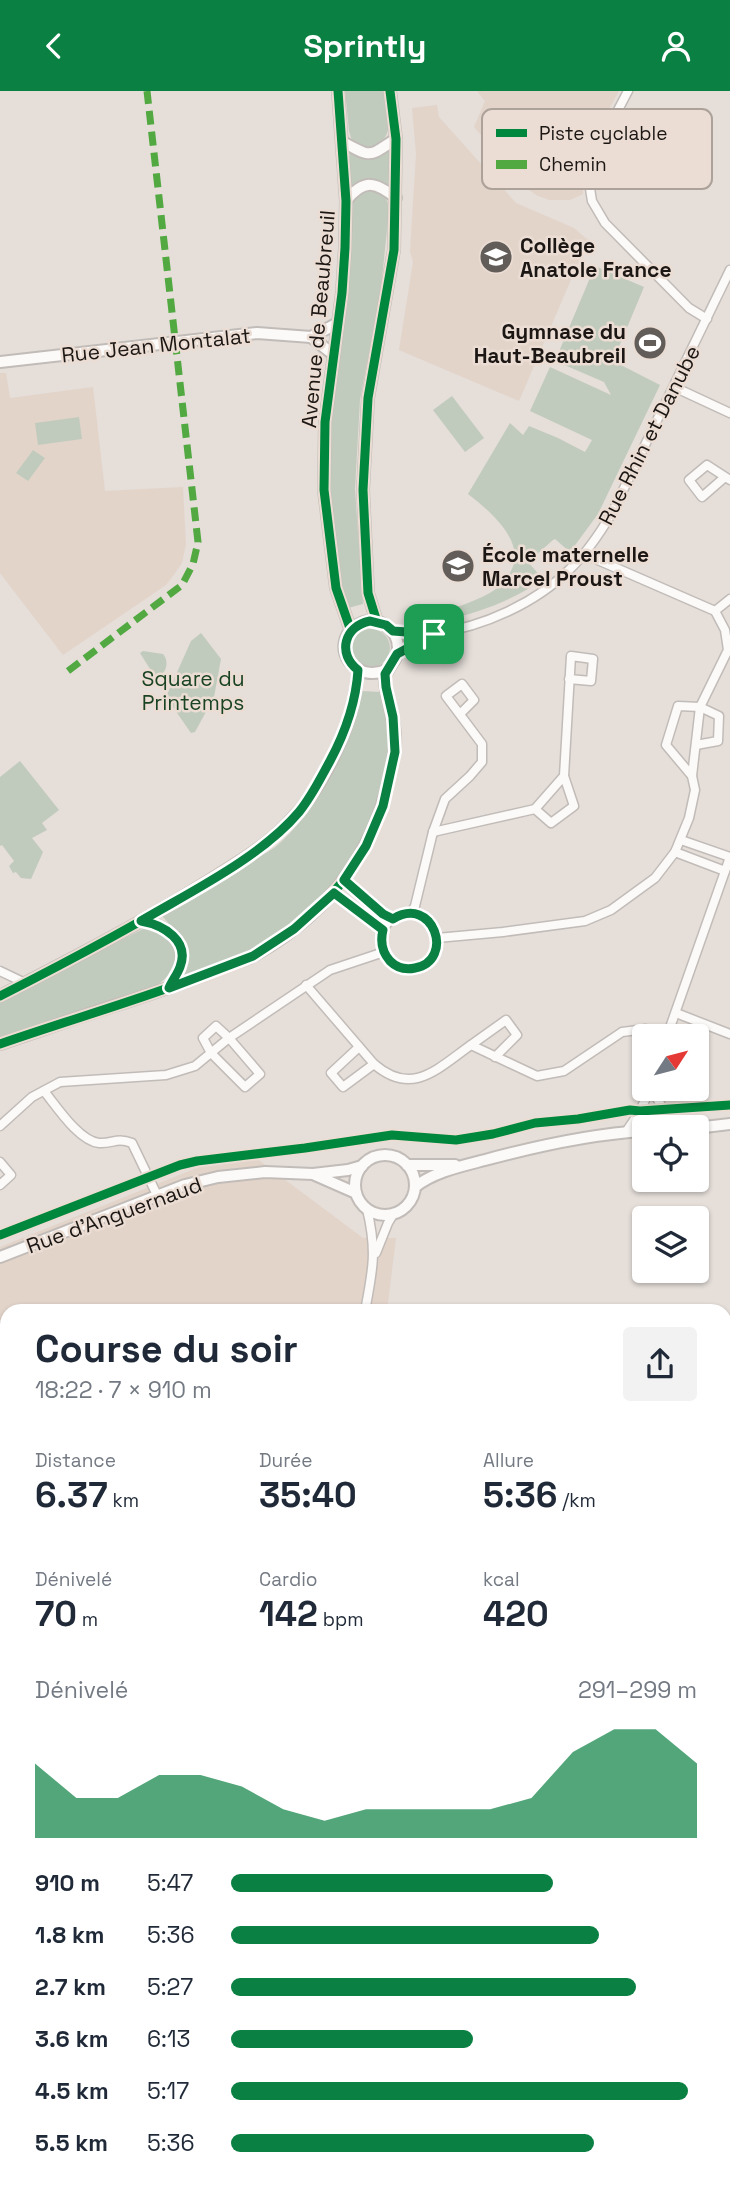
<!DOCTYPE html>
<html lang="fr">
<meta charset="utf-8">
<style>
:root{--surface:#fff;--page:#f2f2f3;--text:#1f2937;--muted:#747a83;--accent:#0b8043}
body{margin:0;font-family:"Space Grotesk",sans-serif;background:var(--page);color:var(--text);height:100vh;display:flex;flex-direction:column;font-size:26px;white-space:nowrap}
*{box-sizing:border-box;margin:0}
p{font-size:23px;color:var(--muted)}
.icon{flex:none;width:38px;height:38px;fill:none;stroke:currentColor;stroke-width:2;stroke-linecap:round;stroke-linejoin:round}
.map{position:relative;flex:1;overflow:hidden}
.panel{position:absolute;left:0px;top:1213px;width:732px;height:884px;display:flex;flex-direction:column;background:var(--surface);border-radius:21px 21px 0 0;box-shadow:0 2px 5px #0004}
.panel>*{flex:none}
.needle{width:46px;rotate:54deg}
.controls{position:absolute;left:632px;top:933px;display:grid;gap:14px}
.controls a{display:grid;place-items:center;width:77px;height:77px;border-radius:7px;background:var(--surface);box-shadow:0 2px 5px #0004;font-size:35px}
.pin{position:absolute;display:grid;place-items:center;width:60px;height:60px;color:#fff;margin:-30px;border-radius:14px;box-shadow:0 4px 10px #0006}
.round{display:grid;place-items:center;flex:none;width:74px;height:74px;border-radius:7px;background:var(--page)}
.summary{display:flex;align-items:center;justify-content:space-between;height:119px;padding:0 35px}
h1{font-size:38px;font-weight:700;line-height:52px}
.figures{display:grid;grid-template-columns:repeat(3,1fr);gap:10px;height:119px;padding:7px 35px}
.figures div{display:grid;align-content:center}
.figures b{font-size:35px;font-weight:700}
.figures small{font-size:19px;font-weight:400}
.figures p{font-size:19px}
.chart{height:196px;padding:14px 35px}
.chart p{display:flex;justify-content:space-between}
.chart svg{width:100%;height:126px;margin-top:7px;fill:var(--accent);opacity:.7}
ul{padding:0 35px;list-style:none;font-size:23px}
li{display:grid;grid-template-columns:112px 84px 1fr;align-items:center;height:52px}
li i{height:18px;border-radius:9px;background:var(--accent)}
header{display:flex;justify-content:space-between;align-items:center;height:91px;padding:0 35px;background:var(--accent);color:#fff;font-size:32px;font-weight:700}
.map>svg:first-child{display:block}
.built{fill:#e3d4ca}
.green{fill:#c1cbbd}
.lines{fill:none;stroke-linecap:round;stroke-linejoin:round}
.street-casing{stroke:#c2bcb8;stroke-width:11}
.secondary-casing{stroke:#c2bcb8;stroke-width:14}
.street{stroke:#fbfaf9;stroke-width:8}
.secondary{stroke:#fbfaf9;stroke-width:10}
.quiet{stroke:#52a942;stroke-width:7;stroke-dasharray:14 7;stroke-linecap:butt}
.cycleway-casing{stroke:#ebddd3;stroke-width:13}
.cycleway{stroke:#00873e;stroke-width:9}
.route-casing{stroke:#fff;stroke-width:14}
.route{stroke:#0b8043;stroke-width:9}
.labels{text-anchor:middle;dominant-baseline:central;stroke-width:5;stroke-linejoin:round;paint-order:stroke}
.poi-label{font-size:21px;font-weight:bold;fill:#1c1714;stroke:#ebddd3;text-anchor:start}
.street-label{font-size:21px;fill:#1c1714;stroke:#ebddd3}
.park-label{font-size:21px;fill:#1a4323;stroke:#ebddd3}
.key{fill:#ebddd3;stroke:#ada29a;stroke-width:2}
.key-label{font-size:19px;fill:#1c1714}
</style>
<header><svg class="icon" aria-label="back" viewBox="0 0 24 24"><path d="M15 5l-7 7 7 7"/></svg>Sprintly<svg class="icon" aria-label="person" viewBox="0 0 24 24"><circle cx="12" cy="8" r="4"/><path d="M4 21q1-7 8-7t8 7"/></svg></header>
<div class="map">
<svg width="730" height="2096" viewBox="0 0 730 2096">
<rect width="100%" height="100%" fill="#e5ded9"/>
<g class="built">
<polygon points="477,0 619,0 586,59 582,79 583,103 570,109 549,109 536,104 502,79 501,67 474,36 485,10"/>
<polygon points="437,14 439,26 516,112 574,137 588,149 519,310 399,259 413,171 410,160 416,63 412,17"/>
<polygon points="0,282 6,282 10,307 93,296 105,400 183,396 186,453 182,472 173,485 166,494 63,564 0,482"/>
<polygon points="244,1058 363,1147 396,1147 387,1220 7,1220 7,1710 0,1712 0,1156"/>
<polygon points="214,2090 377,2090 374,2096 212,2096"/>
</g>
<g class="green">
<path d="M345 0H385C388 25 398 49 367 58L352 50 349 40Z"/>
<path d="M391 57V99C374 85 367 86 350 98V60C369 67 374 69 391 57Z"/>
<path d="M371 97C382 103 388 105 389 119L381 198 360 309 355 398 363 513 348 517 342 498 330 399 329 343 346 213 353 109 359 102Z"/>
<path d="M595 175 644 196 613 270 660 294 598 423 570 461 555 448 553 449 528 471 543 488C511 511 478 521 440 531L441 522C459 515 480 509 496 498 501 496 504 490 507 486 532 455 491 421 468 403L510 332 523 344 529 335 558 347 585 361 592 349 530 320 550 276 611 304 604 291 555 270Z"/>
<polygon points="452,305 484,347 465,361 433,319"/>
<polygon points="79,326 82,348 38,354 35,332"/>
<polygon points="33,359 45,367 28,390 16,382"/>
<circle cx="371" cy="557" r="19"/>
<polygon points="201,542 221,568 214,606 195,641 191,642 166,606 191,550"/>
<path d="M143 560 163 563C170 571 166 585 155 586L140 562Z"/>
<path d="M362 600 381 601C385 619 390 636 390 654 390 662 387 671 385 680 372 751 326 817 263 853 237 868 207 877 179 886 184 852 186 851 162 825 193 807 225 789 255 769 263 763 274 758 281 751 320 715 352 652 362 600Z"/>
<polygon points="20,670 59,719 42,732 47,739 32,747 43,761 31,788 21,787 16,781 13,782 9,775 14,770 2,754 0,755 0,686"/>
<path d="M149 835 166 843 176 857C177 876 171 884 156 895L0 947V910Z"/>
<polygon points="730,1260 730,1541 725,1543 724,1314"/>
</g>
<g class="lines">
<defs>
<g id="street">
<polyline points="628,0 594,65 588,85 592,110 605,132 689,217 707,228"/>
<polyline points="674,296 730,322"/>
<polyline points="725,386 702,406 689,389 707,374 730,389"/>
<polyline points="715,520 730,508"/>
<path d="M393 540C406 542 422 544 436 542 483 536 536 512 570 478 587 462 600 442 612 422L730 179"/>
<polyline points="397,563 432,544"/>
<polyline points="692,685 666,654 678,615 700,616 719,625 718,650 696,654"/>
<polyline points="535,718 551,732 574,715 564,685"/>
<polyline points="433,741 535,718 564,685 571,565 593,568 591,590 569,588"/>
<polyline points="681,749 730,766"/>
<polyline points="675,761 725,780"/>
<polyline points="344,789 383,823 392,828"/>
<polyline points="334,802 383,839"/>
<polyline points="411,822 415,815 433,741 445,708 470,685 482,671 482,653 446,605 462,593 474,609 460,623"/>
<circle cx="409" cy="850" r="28"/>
<polyline points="437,847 503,841 585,830 611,819 655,787 675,761 689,727 695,699 692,685 700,616 728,559 725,539 715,520 584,463"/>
<polyline points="0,880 25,892"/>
<path d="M306 894 374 973C412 1006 437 978 471 954L537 985 564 980 622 941 646 938 663 945"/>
<polyline points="676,922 730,943"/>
<polygon points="216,935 229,947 260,983 245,996 211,962 203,947"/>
<polyline points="667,945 730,766"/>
<polyline points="471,954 506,929 517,944 495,966"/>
<polyline points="359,956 331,982 343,996 374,973"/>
<polyline points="652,998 663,1018 682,1036"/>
<path d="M44 1000C57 1016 79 1050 99 1052 113 1053 116 1046 132 1052L157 1104"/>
<polyline points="0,1035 32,1006 60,991 166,984 195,975 229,947 330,879 384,861"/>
<polyline points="626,1041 640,1020 650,998"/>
<polyline points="0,1071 11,1084 0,1094"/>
<polyline points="0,1144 180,1074 197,1070 305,1057 392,1044 456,1049 493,1043 535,1032 578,1028 630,1019 640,1020 730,1014"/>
<polyline points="376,1162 388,1132 394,1122"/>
<path d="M365 1220C373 1178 377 1160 367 1118"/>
<polyline points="0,1639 7,1636"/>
<polyline points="0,1768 7,1768"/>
<polyline points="449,2090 453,2096"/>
<polyline points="155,2096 156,2090"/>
</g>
<g id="secondary">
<polyline points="338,0 346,110 345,157 342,202 325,331 324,399 336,497 351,540"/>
<path d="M343 51C373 68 369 65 396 48"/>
<path d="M346 110C364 87 376 91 396 107"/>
<polyline points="311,246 334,264"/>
<polyline points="0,271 257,242 311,246 338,232"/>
<polyline points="377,531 368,502 363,399 368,307 394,159 396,48 390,0"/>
<path d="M141 830C164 834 186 847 181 873 180 881 173 890 169 897"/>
<path d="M0 905C68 870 136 835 202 794 232 775 263 758 288 732 325 696 355 630 358 579"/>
<path d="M0 953C42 939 84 924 126 911 159 900 193 889 225 876 235 872 246 869 255 864 335 819 380 753 394 663 399 636 387 616 385 590 384 577 398 571 398 557 398 536 374 522 356 535 328 554 355 595 388 578"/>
<polyline points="696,1037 730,1033"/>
<circle cx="385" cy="1094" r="30"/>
<polyline points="407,1074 455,1074"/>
<polyline points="315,1084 356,1102"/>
<path d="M415 1096C433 1081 462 1075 485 1069 537 1055 590 1043 644 1040"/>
<polyline points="0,1166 185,1094 218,1086 265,1081 313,1083 348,1079 362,1075"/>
<polyline points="0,1307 7,1310"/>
<polyline points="415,2096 419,2090"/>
</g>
</defs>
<use href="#street" class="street-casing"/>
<use href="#secondary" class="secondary-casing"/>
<use href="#street" class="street"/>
<use href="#secondary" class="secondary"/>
<polyline class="quiet" points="68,580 182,494 193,473 198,451 147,0"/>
<defs>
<g id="cycleway">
<polyline points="338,0 346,110 345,157 342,202 325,331 324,399 336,497 351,540"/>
<polyline points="377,531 368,502 363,399 368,307 394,159 396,48 390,0"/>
<path d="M0 905C69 870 137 834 202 794 233 775 264 757 289 731 306 714 317 694 328 674"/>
<path d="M0 953C60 932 122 914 182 892 206 884 234 876 256 863 313 830 365 779 384 713 390 692 396 667 395 645 395 625 380 596 388 578"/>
<polyline points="0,1144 180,1074 197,1070 305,1057 392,1044 456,1049 493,1043 535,1032 578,1028 630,1019 640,1020 730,1014"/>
</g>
</defs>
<use href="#cycleway" class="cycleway-casing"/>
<use href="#cycleway" class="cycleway"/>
</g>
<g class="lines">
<defs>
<path id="route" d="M370 530 386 534 393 540 434 543 397 563 385 583 386 596 393 626 395 661 383 715 366 755 344 789 383 823 393 828C433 803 456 869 415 877 406 879 397 877 390 870 382 861 380 851 383 839L334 802 294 838 253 865 169 897C172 890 177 884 180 876 190 850 164 834 141 830 192 800 261 766 299 721 312 705 320 688 330 670 345 642 356 612 358 579 337 563 344 535 370 530Z"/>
</defs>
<use href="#route" class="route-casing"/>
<use href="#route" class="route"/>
</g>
<defs>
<symbol id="school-disc" viewBox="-11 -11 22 22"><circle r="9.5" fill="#625d59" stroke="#ebddd3"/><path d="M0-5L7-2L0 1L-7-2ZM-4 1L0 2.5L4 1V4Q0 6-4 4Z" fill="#fff"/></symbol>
<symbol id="stadium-disc" viewBox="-11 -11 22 22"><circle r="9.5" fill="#625d59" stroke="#ebddd3"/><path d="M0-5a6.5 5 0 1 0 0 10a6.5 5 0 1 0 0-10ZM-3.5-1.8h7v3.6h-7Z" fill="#fff"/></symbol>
</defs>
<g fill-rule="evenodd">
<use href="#school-disc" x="477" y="147" width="38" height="38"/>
<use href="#stadium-disc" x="631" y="233" width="38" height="38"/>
<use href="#school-disc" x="439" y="456" width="38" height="38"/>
</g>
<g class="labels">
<g class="poi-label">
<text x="520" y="154">Collège<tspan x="520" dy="24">Anatole France</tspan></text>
<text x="626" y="240" text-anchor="end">Gymnase du<tspan x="626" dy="24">Haut-Beaubreil</tspan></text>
<text x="482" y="463">École maternelle<tspan x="482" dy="24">Marcel Proust</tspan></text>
</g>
<g class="street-label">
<text transform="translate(318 228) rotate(-85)">Avenue de Beaubreuil</text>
<text transform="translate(156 254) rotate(-6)">Rue Jean Montalat</text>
<text transform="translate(649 344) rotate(-63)">Rue Rhin et Danube</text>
<text transform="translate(114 1124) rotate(-20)">Rue d'Anguernaud</text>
</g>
<g class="park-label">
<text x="193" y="587">Square du<tspan x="193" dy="24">Printemps</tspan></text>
</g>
</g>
<rect x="482" y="18" width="230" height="80" rx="10" class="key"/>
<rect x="496" y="38" width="31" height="8" fill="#00873e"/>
<rect x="496" y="69" width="31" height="9" fill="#52a942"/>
<g class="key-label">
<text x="539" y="49">Piste cyclable</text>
<text x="539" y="80">Chemin</text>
</g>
</svg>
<div class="controls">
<a><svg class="needle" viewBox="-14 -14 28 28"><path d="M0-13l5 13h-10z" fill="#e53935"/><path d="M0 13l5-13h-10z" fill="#747a83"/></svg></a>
<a><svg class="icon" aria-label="locate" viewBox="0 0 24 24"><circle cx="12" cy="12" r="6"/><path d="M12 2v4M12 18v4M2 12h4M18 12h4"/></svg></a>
<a><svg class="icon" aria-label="layers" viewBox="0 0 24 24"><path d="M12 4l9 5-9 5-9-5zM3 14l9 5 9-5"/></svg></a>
</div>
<div class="pin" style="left:434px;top:543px;background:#1e9e55"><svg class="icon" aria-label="arrive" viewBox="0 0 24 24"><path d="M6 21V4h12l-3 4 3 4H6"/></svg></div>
<section class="panel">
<div class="summary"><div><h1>Course du soir</h1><p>18:22 · 7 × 910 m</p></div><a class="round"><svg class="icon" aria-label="share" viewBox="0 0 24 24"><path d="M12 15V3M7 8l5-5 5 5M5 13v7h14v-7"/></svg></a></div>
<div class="figures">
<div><p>Distance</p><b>6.37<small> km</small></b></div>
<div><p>Durée</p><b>35:40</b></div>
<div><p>Allure</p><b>5:36<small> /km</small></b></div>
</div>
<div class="figures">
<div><p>Dénivelé</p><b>70<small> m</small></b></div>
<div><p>Cardio</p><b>142<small> bpm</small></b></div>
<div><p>kcal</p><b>420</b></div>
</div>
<div class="chart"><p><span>Dénivelé</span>291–299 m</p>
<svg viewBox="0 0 160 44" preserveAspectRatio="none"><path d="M0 44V18L10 30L20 30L30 22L40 22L50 26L60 34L70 38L80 34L90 34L100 34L110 34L120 30L130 14L140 6L150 6L160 18V44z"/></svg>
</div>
<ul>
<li><b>910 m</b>5:47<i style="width:69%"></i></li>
<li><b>1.8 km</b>5:36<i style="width:79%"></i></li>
<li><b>2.7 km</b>5:27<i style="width:87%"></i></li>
<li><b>3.6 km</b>6:13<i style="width:52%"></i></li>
<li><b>4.5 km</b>5:17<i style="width:98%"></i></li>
<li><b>5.5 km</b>5:36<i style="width:78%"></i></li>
</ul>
</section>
</div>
